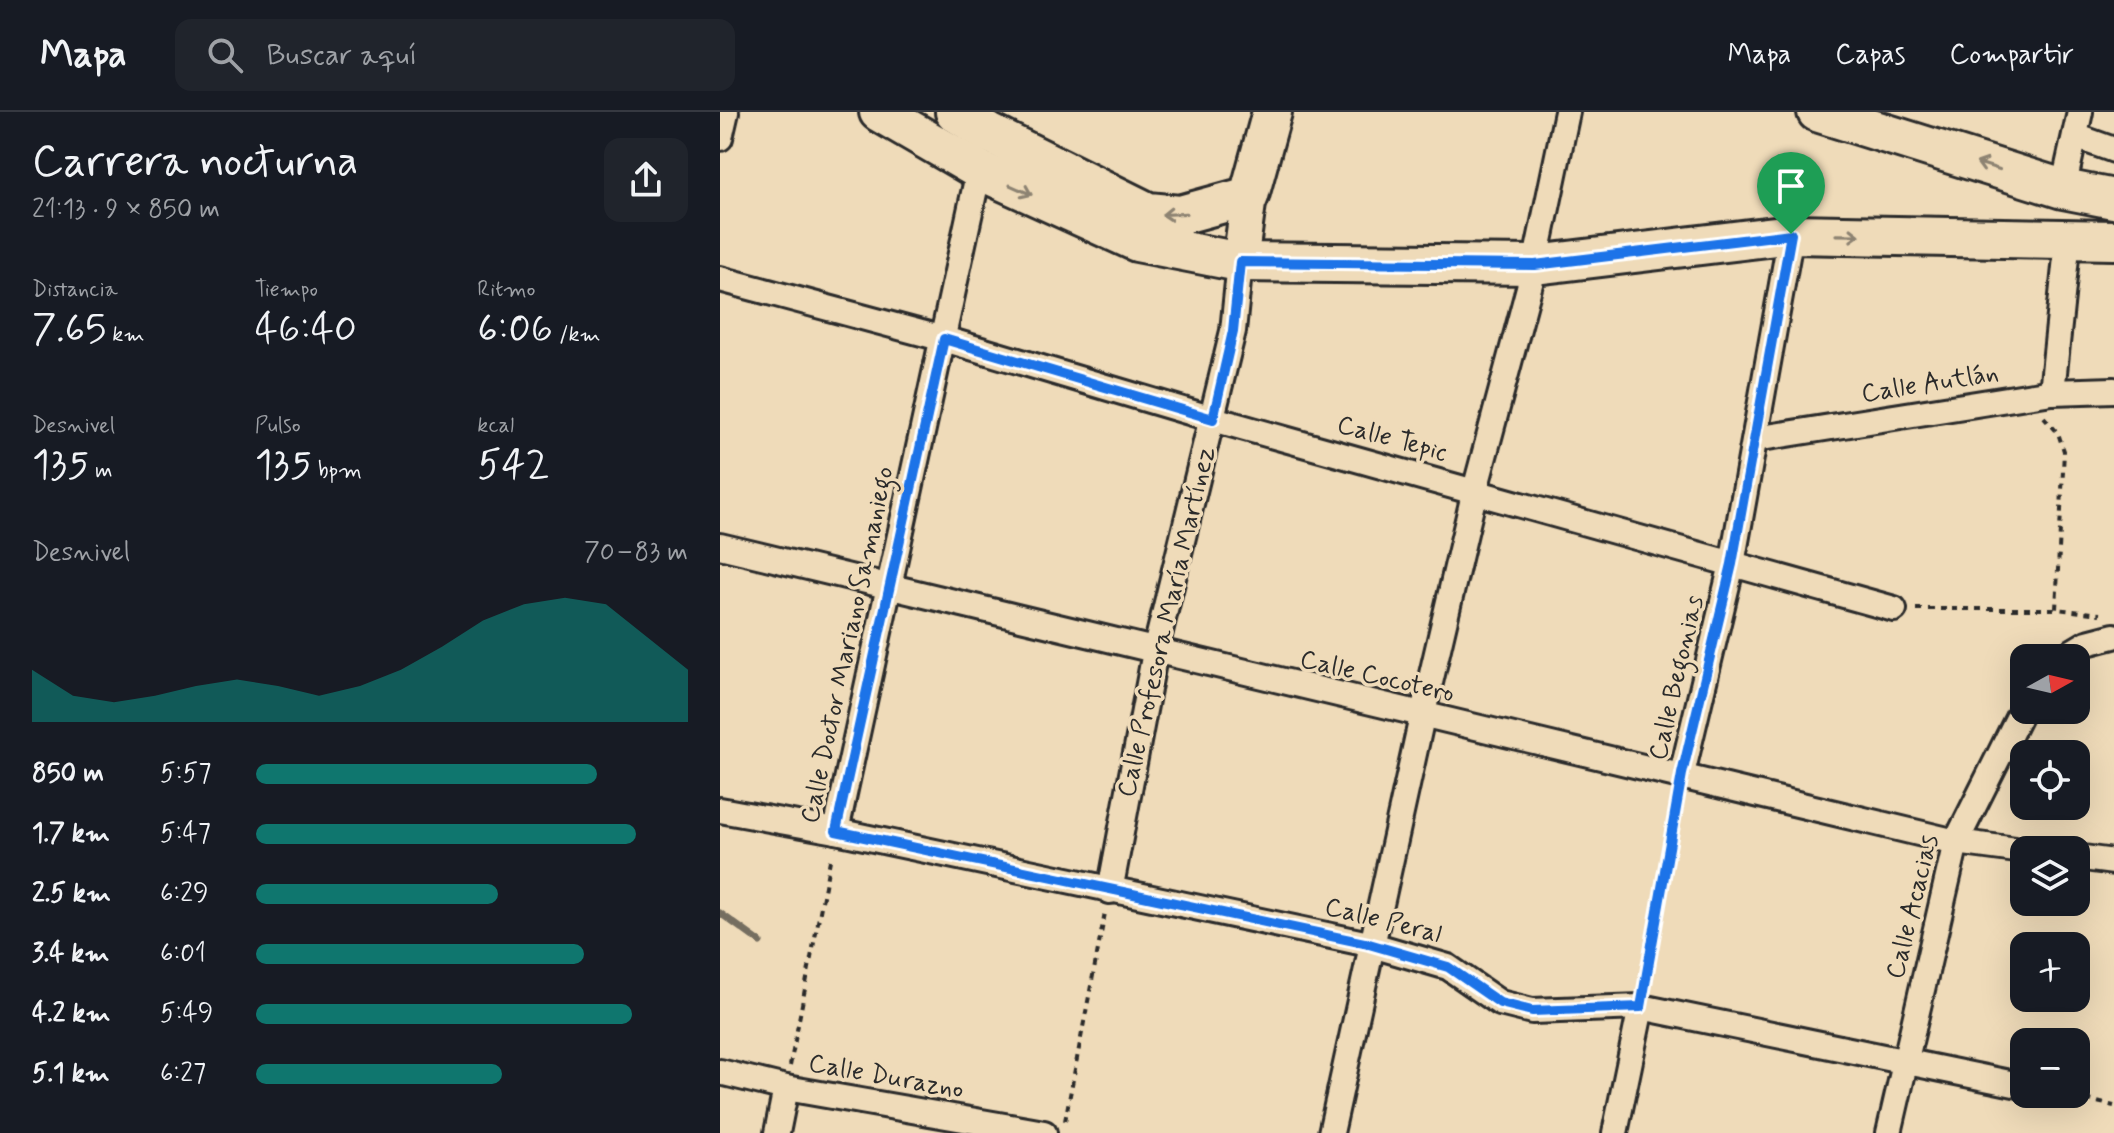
<!DOCTYPE html>
<html lang="es">
<meta charset="utf-8">
<style>
:root{--surface:#171b24;--page:#20242c;--text:#f1f3f6;--muted:#9ea1a6;--line:#363941;--accent:#0f766e}
body{margin:0;font-family:Mynerve,sans-serif;background:var(--page);color:var(--text);height:100vh;display:flex;flex-direction:column;font-size:30px;white-space:nowrap}
*{box-sizing:border-box;margin:0}
p{font-size:26px;color:var(--muted)}
.icon{flex:none;width:44px;height:44px;fill:none;stroke:currentColor;stroke-width:2;stroke-linecap:round;stroke-linejoin:round}
.map{position:relative;flex:1;overflow:hidden}
.details{display:flex;flex-direction:column;background:var(--surface);width:720px}
.details>*{flex:none}
.needle{width:52px;rotate:82deg}
.controls{position:absolute;left:1290px;top:532px;display:grid;gap:16px}
.controls a{display:grid;place-items:center;width:80px;height:80px;border-radius:16px;background:var(--surface);box-shadow:0 8px 32px #0002;font-size:40px}
.pin{position:absolute;display:grid;place-items:center;width:68px;height:68px;color:#fff;margin:-82px -34px;border-radius:50% 50% 50% 0;rotate:-45deg;box-shadow:0 0 8px #0007}
.pin .icon{rotate:45deg}
.round{display:grid;place-items:center;flex:none;width:84px;height:84px;border-radius:16px;background:var(--page)}
.head{display:flex;align-items:center;justify-content:space-between;height:136px;padding:0 32px}
h1{font-size:44px;font-weight:600;line-height:60px}
.metrics{display:grid;grid-template-columns:repeat(3,1fr);gap:12px;height:136px;padding:8px 32px}
.metrics div{display:grid;align-content:center}
.metrics b{font-size:40px;font-weight:600}
.metrics small{font-size:22px;font-weight:400}
.metrics p{font-size:22px}
.chart{height:224px;padding:16px 32px}
.chart p{display:flex;justify-content:space-between}
.chart svg{width:100%;height:144px;margin-top:8px;fill:var(--accent);opacity:.7}
ul{padding:0 32px;list-style:none;font-size:26px}
li{display:grid;grid-template-columns:128px 96px 1fr;align-items:center;height:60px}
li i{height:20px;border-radius:10px;background:var(--accent)}
header{display:flex;align-items:center;gap:48px;box-sizing:border-box;height:112px;padding:0 40px;background:var(--surface);border-bottom:2px solid var(--line)}
header strong{font-size:38px}
nav{display:flex;gap:44px;margin-inline-start:auto;font-size:28px}
.search{width:560px;height:72px;background:var(--page);display:flex;align-items:center;gap:20px;box-sizing:border-box;padding:0 28px;border-radius:16px;color:var(--muted);font-size:30px}
main{display:flex;flex:1;min-height:0}
.map>svg:first-child{display:block}
.lines{fill:none;stroke-linecap:round;stroke-linejoin:round}
.stream{stroke:#756e60;stroke-width:7}
.minor-casing{stroke:#2b2b2b;stroke-width:30}
.secondary-casing{stroke:#2b2b2b;stroke-width:40}
.primary-casing{stroke:#2b2b2b;stroke-width:44}
.path{stroke:#2b2b2b;stroke-width:4;stroke-dasharray:6 6;stroke-linecap:butt}
.minor{stroke:#efdbb9;stroke-width:24}
.secondary{stroke:#efdbb9;stroke-width:34}
.primary{stroke:#efdbb9;stroke-width:38}
.oneway{stroke:#8d8372}
.route-casing{stroke:#fff;stroke-width:16}
.route{stroke:#1a73e8;stroke-width:10}
.labels{text-anchor:middle;dominant-baseline:central;stroke-width:7;stroke-linejoin:round;paint-order:stroke}
.street-label{font-size:26px;fill:#2b2b2b;stroke:#efdbb9}
</style>
<header>
<strong>Mapa</strong>
<div class="search"><svg class="icon" aria-label="search" viewBox="0 0 24 24"><circle cx="10" cy="10" r="6"/><path d="M15 15l6 6"/></svg>Buscar aquí</div>
<nav><a>Mapa</a><a>Capas</a><a>Compartir</a></nav>
</header>
<main>
<section class="details">
<div class="head"><div><h1>Carrera nocturna</h1><p>21:13 · 9 × 850 m</p></div><a class="round"><svg class="icon" aria-label="share" viewBox="0 0 24 24"><path d="M12 15V3M7 8l5-5 5 5M5 13v7h14v-7"/></svg></a></div>
<div class="metrics">
<div><p>Distancia</p><b>7.65<small> km</small></b></div>
<div><p>Tiempo</p><b>46:40</b></div>
<div><p>Ritmo</p><b>6:06<small> /km</small></b></div>
</div>
<div class="metrics">
<div><p>Desnivel</p><b>135<small> m</small></b></div>
<div><p>Pulso</p><b>135<small> bpm</small></b></div>
<div><p>kcal</p><b>542</b></div>
</div>
<div class="chart"><p><span>Desnivel</span>70–83 m</p>
<svg viewBox="0 0 160 44" preserveAspectRatio="none"><path d="M0 44V28L10 36L20 38L30 36L40 33L50 31L60 33L70 36L80 33L90 28L100 21L110 13L120 8L130 6L140 8L150 18L160 28V44z"/></svg>
</div>
<ul>
<li><b>850 m</b>5:57<i style="width:79%"></i></li>
<li><b>1.7 km</b>5:47<i style="width:88%"></i></li>
<li><b>2.5 km</b>6:29<i style="width:56%"></i></li>
<li><b>3.4 km</b>6:01<i style="width:76%"></i></li>
<li><b>4.2 km</b>5:49<i style="width:87%"></i></li>
<li><b>5.1 km</b>6:27<i style="width:57%"></i></li>
</ul>
</section>
<div class="map">
<svg width="1394" height="1021" viewBox="0 0 1394 1021">
<rect width="100%" height="100%" fill="#efdbb9"/>
<filter id="ink" filterUnits="userSpaceOnUse"><feTurbulence type="fractalNoise" baseFrequency=".0125" numOctaves="2"/><feDisplacementMap in="SourceGraphic" scale="16" xChannelSelector="R" yChannelSelector="G"/><feConvolveMatrix kernelMatrix="1 2 1 2 8 2 1 2 1" color-interpolation-filters="sRGB"/></filter>
<g filter="url(#ink)">
<g class="lines">
<polyline class="stream" points="0,801 40,830"/>
<defs>
<g id="minor">
<polyline points="1355,24 1394,38"/>
<polyline points="0,26 6,0"/>
<polyline points="1343,77 1360,0"/>
<polyline points="0,167 224,227 493,307 1174,497"/>
<polyline points="1332,280 1348,126"/>
<polyline points="1035,327 1332,280 1394,278"/>
<polyline points="0,434 1236,730 1304,739"/>
<polyline points="1342,546 1367,531 1394,524"/>
<polyline points="962,662 1012,452 1071,122"/>
<polyline points="0,698 116,719 649,832 728,855 780,891 812,899 921,895 1304,974"/>
<polyline points="116,719 259,58"/>
<polyline points="1356,745 1394,750"/>
<polyline points="390,779 435,540 513,219 520,150"/>
<polyline points="0,960 66,976 324,1021"/>
<polyline points="57,1021 66,976"/>
<polyline points="611,1021 702,605 755,378 815,153 847,0"/>
<polyline points="895,1021 921,895"/>
<polyline points="1169,1021 1236,730 1304,594"/>
</g>
<polyline id="secondary" points="520,150 529,84"/>
<g id="primary">
<polyline points="159,0 259,58 417,130 520,150 815,153 1071,122 1394,128"/>
<polyline points="235,0 269,21 428,100 460,103 529,84 552,0"/>
<polyline points="1097,0 1343,77 1394,87"/>
</g>
</defs>
<use href="#minor" class="minor-casing"/>
<use href="#secondary" class="secondary-casing"/>
<use href="#primary" class="primary-casing"/>
<g class="path">
<polyline points="1324,305 1338,321 1344,339 1336,497 1380,502"/>
<polyline points="1196,497 1335,497"/>
<polyline points="925,873 958,688"/>
<polyline points="70,954 111,743"/>
<polyline points="1343,982 1394,994"/>
<polyline points="345,1009 385,801"/>
</g>
<use href="#minor" class="minor"/>
<use href="#secondary" class="secondary"/>
<use href="#primary" class="primary"/>
</g>
<defs><path id="oneway-shaft" d="M-6 0H5M1.5-3L5.5 0L1.5 3" fill="none" stroke-width="1.6" stroke-linecap="round" stroke-linejoin="round" transform="scale(2)"/></defs>
<g class="oneway">
<use href="#oneway-shaft" transform="translate(1268 54) rotate(-163)"/>
<use href="#oneway-shaft" transform="translate(301 78) rotate(24)"/>
<use href="#oneway-shaft" transform="translate(454 102) rotate(177)"/>
<use href="#oneway-shaft" transform="translate(1128 123) rotate(1)"/>
</g>
</g>
<g class="lines" filter="url(#ink)">
<defs>
<polygon id="route" points="1071,122 1012,452 962,662 921,895 812,899 780,891 728,855 649,832 116,719 224,227 493,307 513,219 520,150 815,153"/>
</defs>
<use href="#route" class="route-casing"/>
<use href="#route" class="route"/>
</g>
<g class="labels">
<g class="street-label">
<text transform="translate(1210 272) rotate(-9)">Calle Autlán</text>
<text transform="translate(672 327) rotate(15)">Calle Tepic</text>
<text transform="translate(447 510) rotate(-77)">Calle Profesora María Martínez</text>
<text transform="translate(128 533) rotate(-78)">Calle Doctor Mariano Samaniego</text>
<text transform="translate(657 565) rotate(13)">Calle Cocotero</text>
<text transform="translate(957 566) rotate(-77)">Calle Begonias</text>
<text transform="translate(1193 795) rotate(-76)">Calle Acacias</text>
<text transform="translate(663 809) rotate(14)">Calle Peral</text>
<text transform="translate(166 965) rotate(10)">Calle Durazno</text>
</g>
</g>
</svg>
<div class="controls">
<a><svg class="needle" viewBox="-14 -14 28 28"><path d="M0-13l5 13h-10z" fill="#e53935"/><path d="M0 13l5-13h-10z" fill="#9ea1a6"/></svg></a>
<a><svg class="icon" aria-label="locate" viewBox="0 0 24 24"><circle cx="12" cy="12" r="6"/><path d="M12 2v4M12 18v4M2 12h4M18 12h4"/></svg></a>
<a><svg class="icon" aria-label="layers" viewBox="0 0 24 24"><path d="M12 4l9 5-9 5-9-5zM3 14l9 5 9-5"/></svg></a>
<a>+</a>
<a>−</a>
</div>
<div class="pin" style="left:1071px;top:122px;background:#1e9e55"><svg class="icon" aria-label="arrive" viewBox="0 0 24 24"><path d="M6 21V4h12l-3 4 3 4H6"/></svg></div>
</div>
</main>
